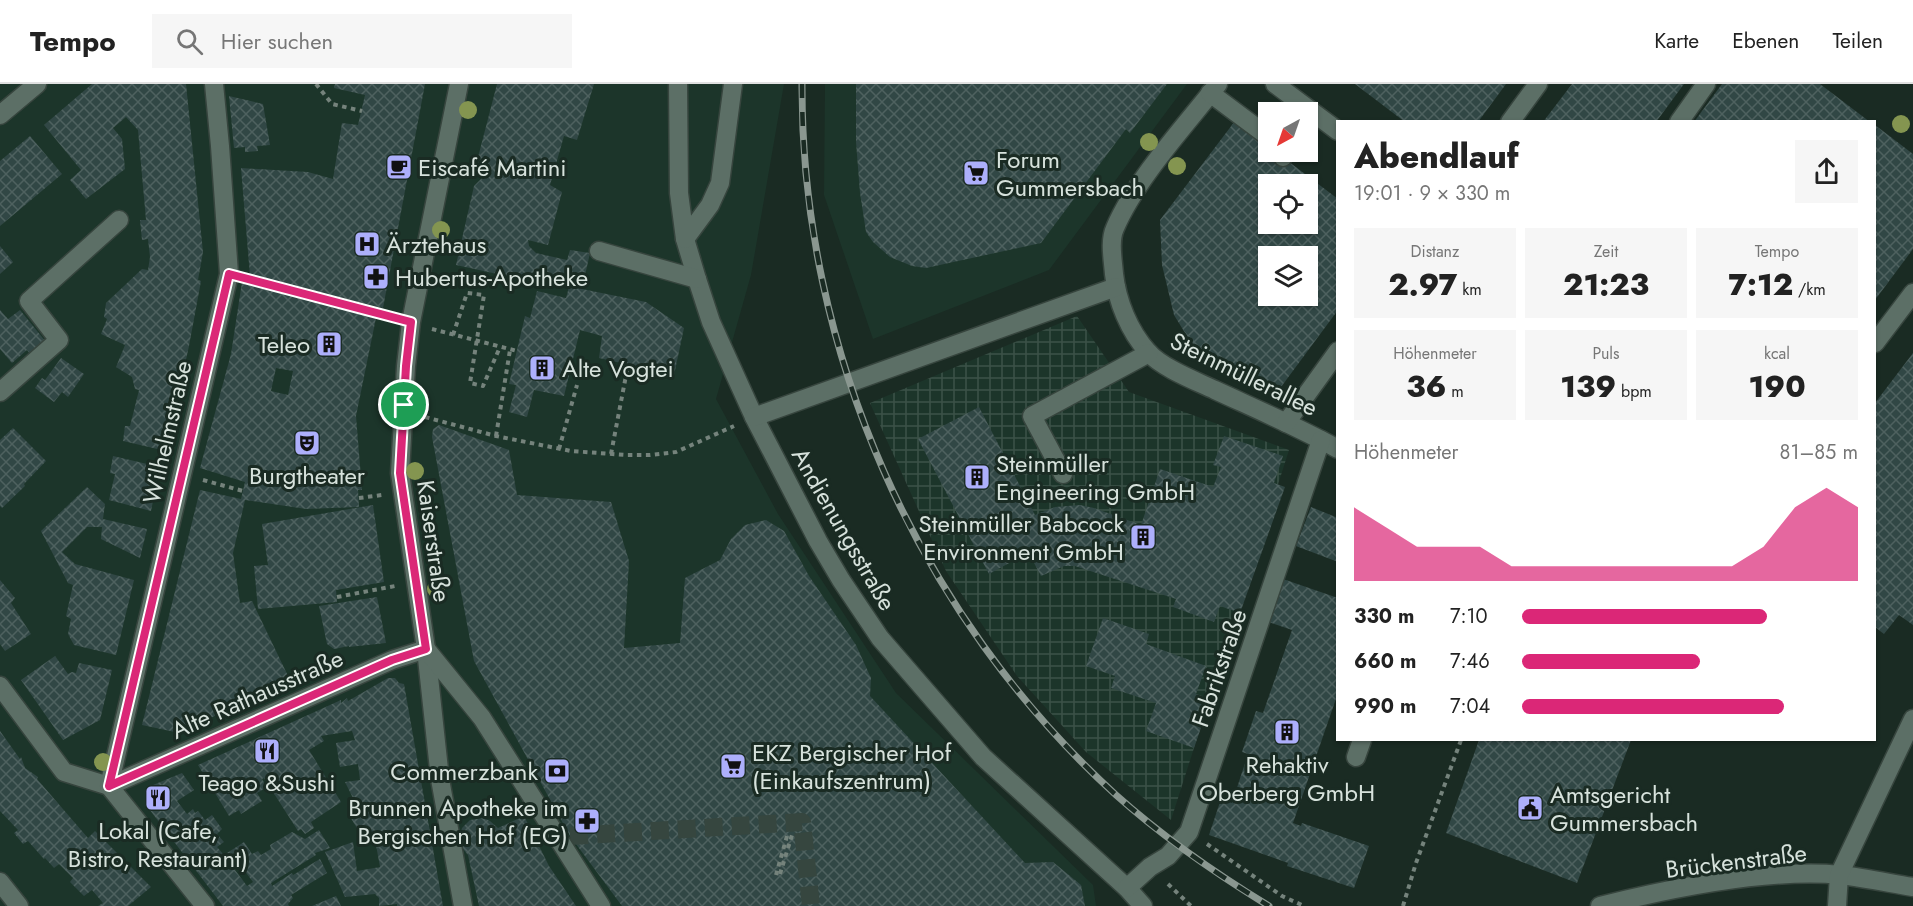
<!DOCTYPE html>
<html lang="de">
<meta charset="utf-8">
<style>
:root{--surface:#fff;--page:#f6f6f6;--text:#222;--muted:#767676;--line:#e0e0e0;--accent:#db2777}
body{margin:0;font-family:Jost,sans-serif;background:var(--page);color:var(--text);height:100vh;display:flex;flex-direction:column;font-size:22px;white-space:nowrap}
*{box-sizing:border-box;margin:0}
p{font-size:20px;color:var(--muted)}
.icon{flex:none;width:33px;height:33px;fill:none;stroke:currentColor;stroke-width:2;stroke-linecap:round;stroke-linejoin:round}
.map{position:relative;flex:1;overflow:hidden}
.side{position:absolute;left:1336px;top:36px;width:540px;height:621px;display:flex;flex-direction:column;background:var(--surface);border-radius:0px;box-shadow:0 2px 4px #0004}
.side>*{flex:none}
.needle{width:39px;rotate:220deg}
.fabs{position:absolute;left:1258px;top:18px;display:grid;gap:12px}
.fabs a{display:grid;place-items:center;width:60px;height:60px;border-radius:0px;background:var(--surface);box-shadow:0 2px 4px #0004;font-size:30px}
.pin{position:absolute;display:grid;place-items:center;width:51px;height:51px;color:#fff;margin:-26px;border:3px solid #fff;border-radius:50%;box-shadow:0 2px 6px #0007}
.round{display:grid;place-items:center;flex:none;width:63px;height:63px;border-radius:0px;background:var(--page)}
.headline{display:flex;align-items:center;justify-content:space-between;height:102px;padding:0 18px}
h1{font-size:33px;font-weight:800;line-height:45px}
.figures{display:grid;grid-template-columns:repeat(3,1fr);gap:9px;height:102px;padding:6px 18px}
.figures div{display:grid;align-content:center;border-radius:0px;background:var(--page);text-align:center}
.figures b{font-size:30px;font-weight:800}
.figures small{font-size:16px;font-weight:400}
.figures p{font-size:16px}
.chart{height:168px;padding:12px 18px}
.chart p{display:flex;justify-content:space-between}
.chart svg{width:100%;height:108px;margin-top:6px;fill:var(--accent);opacity:.7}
ul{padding:0 18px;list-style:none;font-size:20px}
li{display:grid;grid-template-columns:96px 72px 1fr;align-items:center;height:45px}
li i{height:15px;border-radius:8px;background:var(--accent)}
header{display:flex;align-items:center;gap:36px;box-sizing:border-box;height:84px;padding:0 30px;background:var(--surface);border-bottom:2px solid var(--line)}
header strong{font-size:28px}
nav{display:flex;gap:33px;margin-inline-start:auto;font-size:21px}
.search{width:420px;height:54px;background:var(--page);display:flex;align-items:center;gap:15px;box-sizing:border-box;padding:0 21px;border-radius:0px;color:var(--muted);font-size:22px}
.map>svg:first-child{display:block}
.built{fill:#1c352a}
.industrial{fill:url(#industrial-grid)}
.building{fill:url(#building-cross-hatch);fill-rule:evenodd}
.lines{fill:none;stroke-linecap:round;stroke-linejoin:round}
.minor-tunnel{stroke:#36463f;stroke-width:18;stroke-dasharray:18 9;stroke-linecap:butt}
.minor-casing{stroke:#37453e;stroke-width:21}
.path{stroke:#75837c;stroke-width:4;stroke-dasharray:4.5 4.5;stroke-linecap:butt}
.minor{stroke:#5c6f66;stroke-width:18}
.rail-casing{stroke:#8a9790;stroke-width:7}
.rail{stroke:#1a2b23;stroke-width:4.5;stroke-dasharray:14;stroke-linecap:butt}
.tree{fill:#849550}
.route-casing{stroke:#fff;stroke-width:12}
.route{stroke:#db2777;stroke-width:8}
.labels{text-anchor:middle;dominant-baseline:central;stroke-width:6;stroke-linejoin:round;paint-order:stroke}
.poi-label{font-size:24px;fill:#d7e2dc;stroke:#1a2b23;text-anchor:start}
.street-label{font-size:24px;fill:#d7e2dc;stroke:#1a2b23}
</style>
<header>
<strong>Tempo</strong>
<div class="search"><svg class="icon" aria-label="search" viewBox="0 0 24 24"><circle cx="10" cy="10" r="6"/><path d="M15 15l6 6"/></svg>Hier suchen</div>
<nav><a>Karte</a><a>Ebenen</a><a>Teilen</a></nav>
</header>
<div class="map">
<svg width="1913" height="822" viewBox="0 0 1913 822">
<defs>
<pattern id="industrial-grid" width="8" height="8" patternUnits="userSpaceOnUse" patternTransform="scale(1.5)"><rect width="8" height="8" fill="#1c352a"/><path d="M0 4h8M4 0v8" fill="none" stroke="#3c5248"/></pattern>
<pattern id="building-cross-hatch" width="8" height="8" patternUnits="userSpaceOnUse" patternTransform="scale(1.5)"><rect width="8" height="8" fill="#314745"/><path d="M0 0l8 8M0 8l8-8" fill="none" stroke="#4e615f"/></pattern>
</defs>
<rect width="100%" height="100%" fill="#1a2b23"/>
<g class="built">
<polygon points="0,0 784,0 751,191 716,315 778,430 896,609 1093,801 1096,822 0,822"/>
<polygon points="825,0 1187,0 1049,186 873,255 824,111"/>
</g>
<polygon class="industrial" points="1077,232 1129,308 1289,366 1171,736 1086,668 1017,592 946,487 870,319"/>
<g class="building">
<polygon points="92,0 186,0 203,168 198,196 201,197 189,262 166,367 123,357 125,342 130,342 139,306 135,305 132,293 116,283 125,261 101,250 107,235 104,233 106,219 142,185 148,186 150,173 148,155 142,156 140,136 146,136 138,46 126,33 113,44 122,55 125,85 86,115 70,96 81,86 44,41"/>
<polygon points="335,0 425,0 383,224 250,192 241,84 308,88 333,95 342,39 358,41 365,11 334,4"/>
<polygon points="497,0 594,0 577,56 564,52 550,101 562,108 548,161 528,156 529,162 536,169 567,176 570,166 590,169 582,205 646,218 684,244 674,291 599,274 602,252 580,246 564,312 534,306 527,333 509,328 516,301 509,300 525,232 530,234 537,207 566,214 569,203 523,193 521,195 456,181 474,102 491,85 476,81"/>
<polygon points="856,0 1167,0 1130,49 1126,45 1041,159 926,184 912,182 890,173 873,158 866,148 860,109 856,58"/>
<polygon points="1355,0 1506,0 1478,38 1405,38"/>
<polygon points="1572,0 1684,0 1656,38 1543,38"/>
<polygon points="1722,0 1820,0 1870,38 1694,38"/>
<polygon points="229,12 263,20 270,61 257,62 258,67 245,68 245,63 234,64"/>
<path d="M1235 37 1269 62V68H1276L1338 115V226L1281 303 1229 286 1193 262 1174 231 1162 181 1160 136ZM1269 100H1308V140H1269ZM1269 172H1308V212H1269Z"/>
<polygon points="1875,41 1913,70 1913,165 1875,216"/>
<polygon points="30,52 62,90 0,142 0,77"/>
<polygon points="0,162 13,178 0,190"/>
<path d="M242 198 376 234 356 332 362 406H358L359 423 306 425 245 416 233 469 240 519 252 517 289 594 191 644 189 651 142 641 200 406 241 415 245 398 200 384 231 270ZM276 284 293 287 288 311 271 307Z"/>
<polygon points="0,226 8,235 20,226 46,258 30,270 27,266 12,279 0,265"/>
<polygon points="1913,269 1913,541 1899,531 1884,550 1875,543 1875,319"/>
<polygon points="61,274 84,290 68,313 62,308 54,318 35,304 42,294 45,296"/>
<polygon points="979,323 1035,431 1055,423 1080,421 1094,424 1141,441 1160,385 1213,403 1221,383 1213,381 1224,352 1283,372 1274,399 1285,403 1240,529 1220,522 1214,538 1173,523 1176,515 1075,482 1064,482 1041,492 1026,464 1009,473 1011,478 989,490 918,355"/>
<polygon points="439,341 509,366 517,411 611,418 629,477 624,564 680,559 685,494 720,476 731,455 745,441 766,436 784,447 809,492 856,561 871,594 870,612 1025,779 1053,778 1081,801 1085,822 622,822 570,752 474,577 432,353 433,345"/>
<polygon points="13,344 46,377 24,400 25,402 2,424 0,422 0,356"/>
<polygon points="113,372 160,383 151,427 109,416 115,390 110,389"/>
<polygon points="87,403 105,420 103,435 147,445 140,474 101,455 102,443 87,443 62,468 75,480 134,496 116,571 74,561 68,550 71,535 66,532 73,501 68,499 41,447"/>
<polygon points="373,421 384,498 336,506 337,518 258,525 254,482 268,481 262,440"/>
<polygon points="1311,423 1338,434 1338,478 1296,462"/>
<polygon points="1283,495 1338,514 1338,609 1293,739 1301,742 1302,739 1369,762 1354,804 1287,782 1288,779 1209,751 1221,715 1232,719 1248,670 1242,668 1256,627 1263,629 1292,546 1266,537"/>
<polygon points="0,496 15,514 11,519 31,550 5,567 0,560"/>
<polygon points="377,513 386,559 349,563 349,562 334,565 327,560 319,522"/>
<polygon points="1103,534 1149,550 1146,560 1206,582 1196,610 1211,615 1194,664 1146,647 1156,619 1111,604 1115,592 1086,582"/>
<polygon points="55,572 68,590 72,588 76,589 79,579 112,586 100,636 63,656 21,596"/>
<polygon points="388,594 395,594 399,599 404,600 443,822 397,822 397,820 379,822 379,814 375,810 345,813 325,768 353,758 357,787 380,783 374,750 363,754 349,731 372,727 371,722 358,724 345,698 360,696 358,680 340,683 336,659 355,656 352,647 321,652 324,657 309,666 341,718 311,738 314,744 305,750 301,745 298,747 264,694 262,695 267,703 257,709 262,717 241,730 239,726 229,732 198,681 341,616 341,619 347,614 348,617"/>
<polygon points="0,647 20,675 21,673 25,684 38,693 37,695 88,754 95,747 151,803 128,822 98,822 103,819 92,806 84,812 70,798 73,794 59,780 54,784 45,774 44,775 28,757 23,760 14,749 18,746 0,727"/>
<polygon points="1479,656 1631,656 1577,799 1446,749"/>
<path d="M182 689 194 706 177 717 187 730 193 725 195 729 198 727 205 736 212 731 222 745 217 750 224 758 217 763 224 771 244 758 252 770 258 767 261 771 271 765 270 761 292 748 305 755 319 746 330 764 315 769 316 771 271 799 272 802 292 789 293 791 320 775 327 789 291 811 293 814 288 820 289 822H223L146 721 153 701ZM241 782 253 798 247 802 235 786Z"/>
<polygon points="524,732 549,782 576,822 479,822 468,771 463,765 459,756 462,744 470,736 483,734 490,737 498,744"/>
<polygon points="336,812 341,822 312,822"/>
</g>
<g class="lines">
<polyline class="minor-tunnel" points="570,752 802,738 811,822"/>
<defs>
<g id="minor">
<polyline points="459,0 411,238 406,282 400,389 426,565 440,695 463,822"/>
<polyline points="678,0 679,109 685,155 697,195 711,238 754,333 818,457 841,496 880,554 983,673 1127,804 1143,822"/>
<path d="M1218 0C1184 43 1136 95 1115 144 1109 157 1113 176 1114 190 1117 217 1129 247 1148 268 1162 284 1196 297 1215 306 1256 325 1298 343 1338 365"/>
<polyline points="1275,0 1338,47"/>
<polyline points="1210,9 1269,53"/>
<polyline points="0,31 37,0"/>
<polyline points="1510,38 1538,0"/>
<polyline points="1679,38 1706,0"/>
<polyline points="1283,73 1283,68"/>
<polyline points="685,155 710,121 720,99 733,0"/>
<polyline points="599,167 697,195"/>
<polyline points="1875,259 1913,209"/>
<polyline points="0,308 59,256 29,217 119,136"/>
<polyline points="754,333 1116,203"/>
<polyline points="1286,339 1338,267"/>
<polyline points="1063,390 1032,332 1149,269"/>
<polyline points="0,602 64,688 109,702 205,822"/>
<polyline points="1356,673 1362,656"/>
<polyline points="109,702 229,190 220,62 214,0"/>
<polyline points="109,702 392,576 426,565 482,634 601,822"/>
<polyline points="0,798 19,822"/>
<polyline points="1127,804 1150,783 1168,772 1189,748 1321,356"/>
<path d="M1600 822C1672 804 1768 784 1841 791 1865 794 1889 799 1913 803"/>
<polyline points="1837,822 1839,791 1913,635"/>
</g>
</defs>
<use href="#minor" class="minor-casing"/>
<g class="path">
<polyline points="316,0 332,20 362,27"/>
<polyline points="250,195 390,233"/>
<polyline points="432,245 517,267"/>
<polyline points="453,251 467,209 484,211 470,299 483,302 500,263"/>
<polyline points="425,333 496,352 571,367 626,371 650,371 676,368 734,342"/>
<polyline points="496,352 510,266"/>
<polyline points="559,365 577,301"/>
<polyline points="611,370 628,281"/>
<polyline points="203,396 243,407"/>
<polyline points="359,414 382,411"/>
<polyline points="337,513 395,502"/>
<polyline points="1207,760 1282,812 1304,822"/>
<polyline points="780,790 792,751"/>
<polyline points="776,791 787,752"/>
<polyline points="1168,800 1191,822"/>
<polyline points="1403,822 1416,779 1461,656"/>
</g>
<use href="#minor" class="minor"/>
<defs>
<path id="rail" d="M802 0C801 268 918 531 1116 711 1163 753 1215 789 1269 822"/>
</defs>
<use href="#rail" class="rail-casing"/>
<use href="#rail" class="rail"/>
</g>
<g class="tree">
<circle cx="468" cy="26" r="9"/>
<circle cx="1901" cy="40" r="9"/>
<circle cx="1149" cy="58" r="9"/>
<circle cx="1177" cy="82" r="9"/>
<circle cx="441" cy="146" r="9"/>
<circle cx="415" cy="387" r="9"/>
<circle cx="436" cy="505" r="9"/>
<circle cx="103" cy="678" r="9"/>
</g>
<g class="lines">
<defs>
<polygon id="route" points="229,190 411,238 406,282 400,389 426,565 392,576 109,702"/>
</defs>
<use href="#route" class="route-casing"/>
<use href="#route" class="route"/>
</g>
<defs>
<symbol id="cafe-square" viewBox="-11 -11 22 22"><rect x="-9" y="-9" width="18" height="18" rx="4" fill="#adaffb" stroke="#1a2b23"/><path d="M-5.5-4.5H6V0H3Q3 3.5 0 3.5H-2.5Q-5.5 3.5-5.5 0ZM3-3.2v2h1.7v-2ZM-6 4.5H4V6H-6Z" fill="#111"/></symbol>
<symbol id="supermarket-square" viewBox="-11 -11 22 22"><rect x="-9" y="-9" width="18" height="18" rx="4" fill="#adaffb" stroke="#1a2b23"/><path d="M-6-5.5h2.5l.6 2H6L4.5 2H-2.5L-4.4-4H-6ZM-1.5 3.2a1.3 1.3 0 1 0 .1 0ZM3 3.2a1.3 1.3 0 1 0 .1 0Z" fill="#111"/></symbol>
<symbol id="hospital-square" viewBox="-11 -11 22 22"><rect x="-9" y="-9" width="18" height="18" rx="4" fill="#adaffb" stroke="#1a2b23"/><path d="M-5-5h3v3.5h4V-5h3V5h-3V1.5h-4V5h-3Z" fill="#111"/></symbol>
<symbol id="pharmacy-square" viewBox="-11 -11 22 22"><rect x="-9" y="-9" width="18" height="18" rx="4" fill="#adaffb" stroke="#1a2b23"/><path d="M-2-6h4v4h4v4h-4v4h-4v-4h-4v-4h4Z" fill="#111"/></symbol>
<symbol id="building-square" viewBox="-11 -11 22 22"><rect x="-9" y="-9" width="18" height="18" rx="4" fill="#adaffb" stroke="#1a2b23"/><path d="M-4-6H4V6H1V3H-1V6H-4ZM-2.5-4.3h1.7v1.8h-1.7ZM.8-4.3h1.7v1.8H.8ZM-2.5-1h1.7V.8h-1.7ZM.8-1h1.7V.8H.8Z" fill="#111"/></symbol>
<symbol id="theatre-square" viewBox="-11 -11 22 22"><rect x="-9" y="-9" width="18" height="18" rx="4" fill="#adaffb" stroke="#1a2b23"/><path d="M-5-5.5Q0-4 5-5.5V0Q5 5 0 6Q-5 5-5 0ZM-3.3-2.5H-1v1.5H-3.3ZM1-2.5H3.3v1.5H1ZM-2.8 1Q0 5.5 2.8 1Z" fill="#111"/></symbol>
<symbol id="restaurant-square" viewBox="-11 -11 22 22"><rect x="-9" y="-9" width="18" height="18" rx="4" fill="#adaffb" stroke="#1a2b23"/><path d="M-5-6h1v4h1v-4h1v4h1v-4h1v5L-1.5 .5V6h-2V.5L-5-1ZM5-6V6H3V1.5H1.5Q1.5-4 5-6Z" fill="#111"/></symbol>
<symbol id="bank-square" viewBox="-11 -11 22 22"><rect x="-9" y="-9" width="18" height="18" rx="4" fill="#adaffb" stroke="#1a2b23"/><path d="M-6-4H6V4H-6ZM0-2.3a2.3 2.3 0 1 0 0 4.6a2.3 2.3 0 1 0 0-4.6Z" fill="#111"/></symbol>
<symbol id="civic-square" viewBox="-11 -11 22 22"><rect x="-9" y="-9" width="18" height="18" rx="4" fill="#adaffb" stroke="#1a2b23"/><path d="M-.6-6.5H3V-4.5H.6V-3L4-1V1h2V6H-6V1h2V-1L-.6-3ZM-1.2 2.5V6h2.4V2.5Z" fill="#111"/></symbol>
</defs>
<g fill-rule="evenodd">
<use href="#cafe-square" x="384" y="68" width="30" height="30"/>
<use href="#supermarket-square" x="961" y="74" width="30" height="30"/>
<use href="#hospital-square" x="352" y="145" width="30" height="30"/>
<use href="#pharmacy-square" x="361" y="178" width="30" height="30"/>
<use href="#building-square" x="314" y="245" width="30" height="30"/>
<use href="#building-square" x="527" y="269" width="30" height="30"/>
<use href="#theatre-square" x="292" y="344" width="30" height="30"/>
<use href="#building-square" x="962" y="378" width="30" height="30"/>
<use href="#building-square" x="1128" y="438" width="30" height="30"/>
<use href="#building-square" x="1272" y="633" width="30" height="30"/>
<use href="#restaurant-square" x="252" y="652" width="30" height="30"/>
<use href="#supermarket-square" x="718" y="667" width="30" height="30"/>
<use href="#bank-square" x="542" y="672" width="30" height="30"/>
<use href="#restaurant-square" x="143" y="699" width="30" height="30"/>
<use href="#civic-square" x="1515" y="709" width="30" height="30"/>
<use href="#pharmacy-square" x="572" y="722" width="30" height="30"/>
</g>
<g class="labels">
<g class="poi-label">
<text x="996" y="75">Forum<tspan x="996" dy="28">Gummersbach</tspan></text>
<text x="418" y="83">Eiscafé Martini</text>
<text x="386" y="160">Ärztehaus</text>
<text x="395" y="193">Hubertus-Apotheke</text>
<text x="310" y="260" text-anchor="end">Teleo</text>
<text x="562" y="284">Alte Vogtei</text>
<text x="996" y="379">Steinmüller<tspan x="996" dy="28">Engineering GmbH</tspan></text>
<text x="307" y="391" text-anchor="middle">Burgtheater</text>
<text x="1124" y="439" text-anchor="end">Steinmüller Babcock<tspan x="1124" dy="28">Environment GmbH</tspan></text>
<text x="752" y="668">EKZ Bergischer Hof<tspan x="752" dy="28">(Einkaufszentrum)</tspan></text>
<text x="1287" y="680" text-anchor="middle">Rehaktiv<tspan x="1287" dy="28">Oberberg GmbH</tspan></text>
<text x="538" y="687" text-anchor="end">Commerzbank</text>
<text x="267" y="698" text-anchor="middle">Teago &amp;Sushi</text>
<text x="1550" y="710">Amtsgericht<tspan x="1550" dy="28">Gummersbach</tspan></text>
<text x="568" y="723" text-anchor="end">Brunnen Apotheke im<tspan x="568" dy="28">Bergischen Hof (EG)</tspan></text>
<text x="158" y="746" text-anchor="middle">Lokal (Cafe,<tspan x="158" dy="28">Bistro, Restaurant)</tspan></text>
</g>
<g class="street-label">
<text transform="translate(1244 290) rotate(26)">Steinmüllerallee</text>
<text transform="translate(167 348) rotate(-77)">Wilhelmstraße</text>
<text transform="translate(844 445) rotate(60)">Andienungsstraße</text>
<text transform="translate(434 457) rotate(82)">Kaiserstraße</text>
<text transform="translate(1219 584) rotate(-71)">Fabrikstraße</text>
<text transform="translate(257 610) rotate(-24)">Alte Rathausstraße</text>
<text transform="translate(1736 777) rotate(-7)">Brückenstraße</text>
</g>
</g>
</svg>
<div class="fabs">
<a><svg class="needle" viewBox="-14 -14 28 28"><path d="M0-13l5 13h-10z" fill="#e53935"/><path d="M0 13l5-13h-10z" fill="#767676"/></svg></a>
<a><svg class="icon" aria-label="locate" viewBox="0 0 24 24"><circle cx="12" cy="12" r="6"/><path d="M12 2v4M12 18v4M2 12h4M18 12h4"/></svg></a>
<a><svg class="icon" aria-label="layers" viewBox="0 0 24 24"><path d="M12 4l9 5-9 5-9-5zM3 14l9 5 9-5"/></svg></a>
</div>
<div class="pin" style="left:404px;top:321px;background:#1e9e55"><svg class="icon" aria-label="arrive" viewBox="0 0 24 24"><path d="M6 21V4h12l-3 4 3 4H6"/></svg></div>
<section class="side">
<div class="headline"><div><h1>Abendlauf</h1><p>19:01 · 9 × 330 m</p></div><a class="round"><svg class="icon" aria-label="share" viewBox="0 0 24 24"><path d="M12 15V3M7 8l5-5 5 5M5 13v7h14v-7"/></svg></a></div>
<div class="figures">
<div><p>Distanz</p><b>2.97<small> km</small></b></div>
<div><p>Zeit</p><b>21:23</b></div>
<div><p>Tempo</p><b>7:12<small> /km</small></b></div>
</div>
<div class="figures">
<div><p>Höhenmeter</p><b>36<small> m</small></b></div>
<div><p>Puls</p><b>139<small> bpm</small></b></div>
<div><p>kcal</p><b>190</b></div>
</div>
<div class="chart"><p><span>Höhenmeter</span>81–85 m</p>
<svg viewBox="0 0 160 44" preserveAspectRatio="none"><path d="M0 44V14L10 22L20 30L30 30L40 30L50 38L60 38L70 38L80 38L90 38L100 38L110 38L120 38L130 30L140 14L150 6L160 14V44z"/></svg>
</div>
<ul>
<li><b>330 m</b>7:10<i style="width:73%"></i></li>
<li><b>660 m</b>7:46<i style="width:53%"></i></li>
<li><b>990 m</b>7:04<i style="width:78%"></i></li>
</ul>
</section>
</div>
